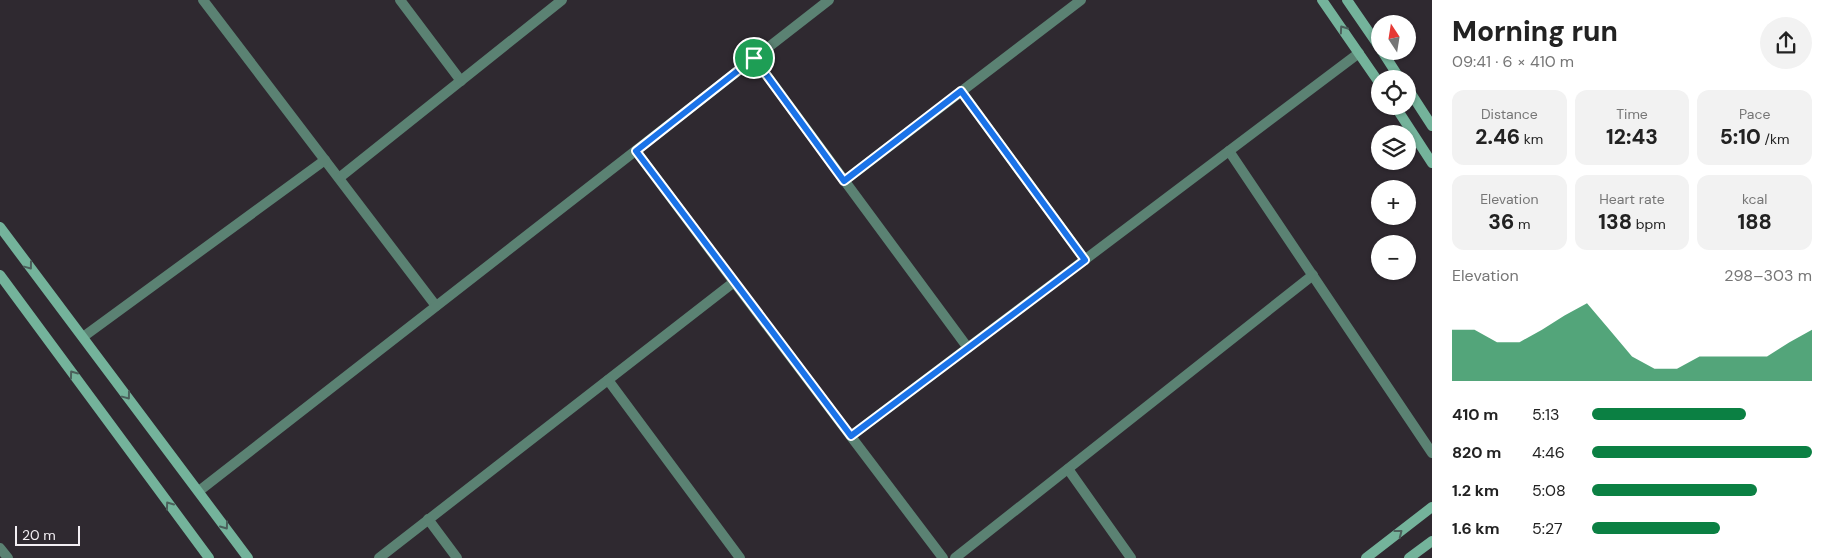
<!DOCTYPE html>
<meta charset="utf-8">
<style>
:root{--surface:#fff;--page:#f2f2f2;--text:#222;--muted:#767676;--accent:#0b8043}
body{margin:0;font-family:"DM Sans",sans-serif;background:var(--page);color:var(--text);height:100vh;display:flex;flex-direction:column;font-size:19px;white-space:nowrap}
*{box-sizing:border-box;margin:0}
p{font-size:16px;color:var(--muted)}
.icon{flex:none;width:28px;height:28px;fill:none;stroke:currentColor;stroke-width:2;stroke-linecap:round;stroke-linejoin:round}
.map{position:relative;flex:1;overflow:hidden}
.details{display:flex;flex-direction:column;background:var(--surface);width:400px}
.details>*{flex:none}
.needle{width:32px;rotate:348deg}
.tools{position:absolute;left:1371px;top:15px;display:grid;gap:10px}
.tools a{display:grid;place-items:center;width:45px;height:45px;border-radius:50%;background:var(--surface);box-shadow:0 1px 4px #0004;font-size:25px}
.scale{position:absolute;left:15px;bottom:12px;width:65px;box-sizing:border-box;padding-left:5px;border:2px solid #f3eef3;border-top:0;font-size:14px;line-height:18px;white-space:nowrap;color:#f3eef3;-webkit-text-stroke:4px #2f2930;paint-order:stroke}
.pin{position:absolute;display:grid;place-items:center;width:42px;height:42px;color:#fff;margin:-21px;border:2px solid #fff;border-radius:50%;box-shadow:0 1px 5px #0007}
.round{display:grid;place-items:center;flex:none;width:52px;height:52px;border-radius:26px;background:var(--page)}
.summary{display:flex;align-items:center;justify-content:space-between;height:85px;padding:0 20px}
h1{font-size:28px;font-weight:800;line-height:38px}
.metrics{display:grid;grid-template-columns:repeat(3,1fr);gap:8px;height:85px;padding:5px 20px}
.metrics div{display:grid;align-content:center;border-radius:12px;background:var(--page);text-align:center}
.metrics b{font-size:21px;font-weight:800}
.metrics small{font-size:14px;font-weight:400}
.metrics p{font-size:14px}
.chart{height:140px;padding:10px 20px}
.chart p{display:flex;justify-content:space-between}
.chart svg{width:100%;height:90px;margin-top:5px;fill:var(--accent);opacity:.7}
ul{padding:0 20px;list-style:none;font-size:16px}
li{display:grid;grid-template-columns:80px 60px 1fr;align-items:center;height:38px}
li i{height:12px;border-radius:6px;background:var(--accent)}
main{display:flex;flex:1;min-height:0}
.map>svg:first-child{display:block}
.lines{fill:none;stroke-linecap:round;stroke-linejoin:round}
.street{stroke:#5b8273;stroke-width:10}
.secondary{stroke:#74b39b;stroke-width:10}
.oneway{stroke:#4b605b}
.route-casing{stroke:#fff;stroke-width:10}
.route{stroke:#1a73e8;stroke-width:6}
</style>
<main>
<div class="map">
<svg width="1432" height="558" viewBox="0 0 1432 558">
<rect width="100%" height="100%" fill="#2f2930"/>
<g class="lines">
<g class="street">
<polyline points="203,0 436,306"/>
<polyline points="400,0 461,81"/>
<polyline points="754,58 968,348"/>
<polyline points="961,91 1085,260"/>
<polyline points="1229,151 1432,453"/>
<polyline points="339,178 562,0"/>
<polyline points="844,181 1081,0"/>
<polyline points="734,282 943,558"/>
<polyline points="83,337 325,160"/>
<polyline points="608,380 740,558"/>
<polyline points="851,436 1359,53"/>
<polyline points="1068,469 1131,558"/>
<polyline points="199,491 829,0"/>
<polyline points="428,519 457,558"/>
<polyline points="0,548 8,558"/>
<polyline points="379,558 734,282 636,151"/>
<polyline points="955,558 1313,275"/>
</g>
<g class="secondary">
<polyline points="1322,0 1380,84"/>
<polyline points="1347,0 1380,48"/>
<polyline points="1382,51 1400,79"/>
<polyline points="1408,89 1432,126"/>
<polyline points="1395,106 1432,163"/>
<polyline points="0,227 248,558"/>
<polyline points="0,275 209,558"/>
<polyline points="1366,558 1432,507"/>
<polyline points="1409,558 1432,541"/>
</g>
</g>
<defs><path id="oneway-chevron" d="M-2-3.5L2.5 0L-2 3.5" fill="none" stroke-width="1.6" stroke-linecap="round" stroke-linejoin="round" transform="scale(1.25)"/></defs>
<g class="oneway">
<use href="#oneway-chevron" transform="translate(1343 29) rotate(-125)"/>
<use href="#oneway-chevron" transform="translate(29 266) rotate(53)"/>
<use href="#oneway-chevron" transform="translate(73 374) rotate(-126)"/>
<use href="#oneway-chevron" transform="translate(127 396) rotate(53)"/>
<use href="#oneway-chevron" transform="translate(169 505) rotate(-126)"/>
<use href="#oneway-chevron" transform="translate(225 526) rotate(54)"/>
<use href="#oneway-chevron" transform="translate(1399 533) rotate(-38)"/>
</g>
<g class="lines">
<defs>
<polygon id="route" points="754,58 844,181 961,91 1085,260 851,436 636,151"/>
</defs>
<use href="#route" class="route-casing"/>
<use href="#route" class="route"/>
</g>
</svg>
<div class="tools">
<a><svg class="needle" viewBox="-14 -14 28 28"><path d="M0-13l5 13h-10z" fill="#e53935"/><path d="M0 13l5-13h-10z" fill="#767676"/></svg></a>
<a><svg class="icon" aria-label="locate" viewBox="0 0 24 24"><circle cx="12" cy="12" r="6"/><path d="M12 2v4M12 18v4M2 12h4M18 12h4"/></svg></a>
<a><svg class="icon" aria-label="layers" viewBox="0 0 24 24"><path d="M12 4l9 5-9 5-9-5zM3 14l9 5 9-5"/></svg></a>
<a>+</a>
<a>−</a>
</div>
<div class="scale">20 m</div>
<div class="pin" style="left:754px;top:58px;background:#1e9e55"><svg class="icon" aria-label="arrive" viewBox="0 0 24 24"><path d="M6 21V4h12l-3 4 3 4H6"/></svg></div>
</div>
<section class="details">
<div class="summary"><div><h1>Morning run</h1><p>09:41 · 6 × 410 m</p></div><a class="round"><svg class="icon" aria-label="share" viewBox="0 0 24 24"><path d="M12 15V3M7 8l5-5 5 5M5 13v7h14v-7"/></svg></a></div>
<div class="metrics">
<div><p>Distance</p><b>2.46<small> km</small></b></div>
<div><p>Time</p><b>12:43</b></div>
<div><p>Pace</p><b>5:10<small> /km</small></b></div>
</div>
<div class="metrics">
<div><p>Elevation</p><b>36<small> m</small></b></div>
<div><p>Heart rate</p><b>138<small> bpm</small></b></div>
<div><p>kcal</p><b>188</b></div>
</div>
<div class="chart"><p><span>Elevation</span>298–303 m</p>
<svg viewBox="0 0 160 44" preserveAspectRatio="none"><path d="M0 44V19L10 19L20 25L30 25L40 19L50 12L60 6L70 19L80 32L90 38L100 38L110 32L120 32L130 32L140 32L150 25L160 19V44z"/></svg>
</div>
<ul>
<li><b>410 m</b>5:13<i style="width:70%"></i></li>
<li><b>820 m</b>4:46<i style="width:100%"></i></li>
<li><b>1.2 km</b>5:08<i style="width:75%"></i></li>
<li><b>1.6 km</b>5:27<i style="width:58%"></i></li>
</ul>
</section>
</main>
